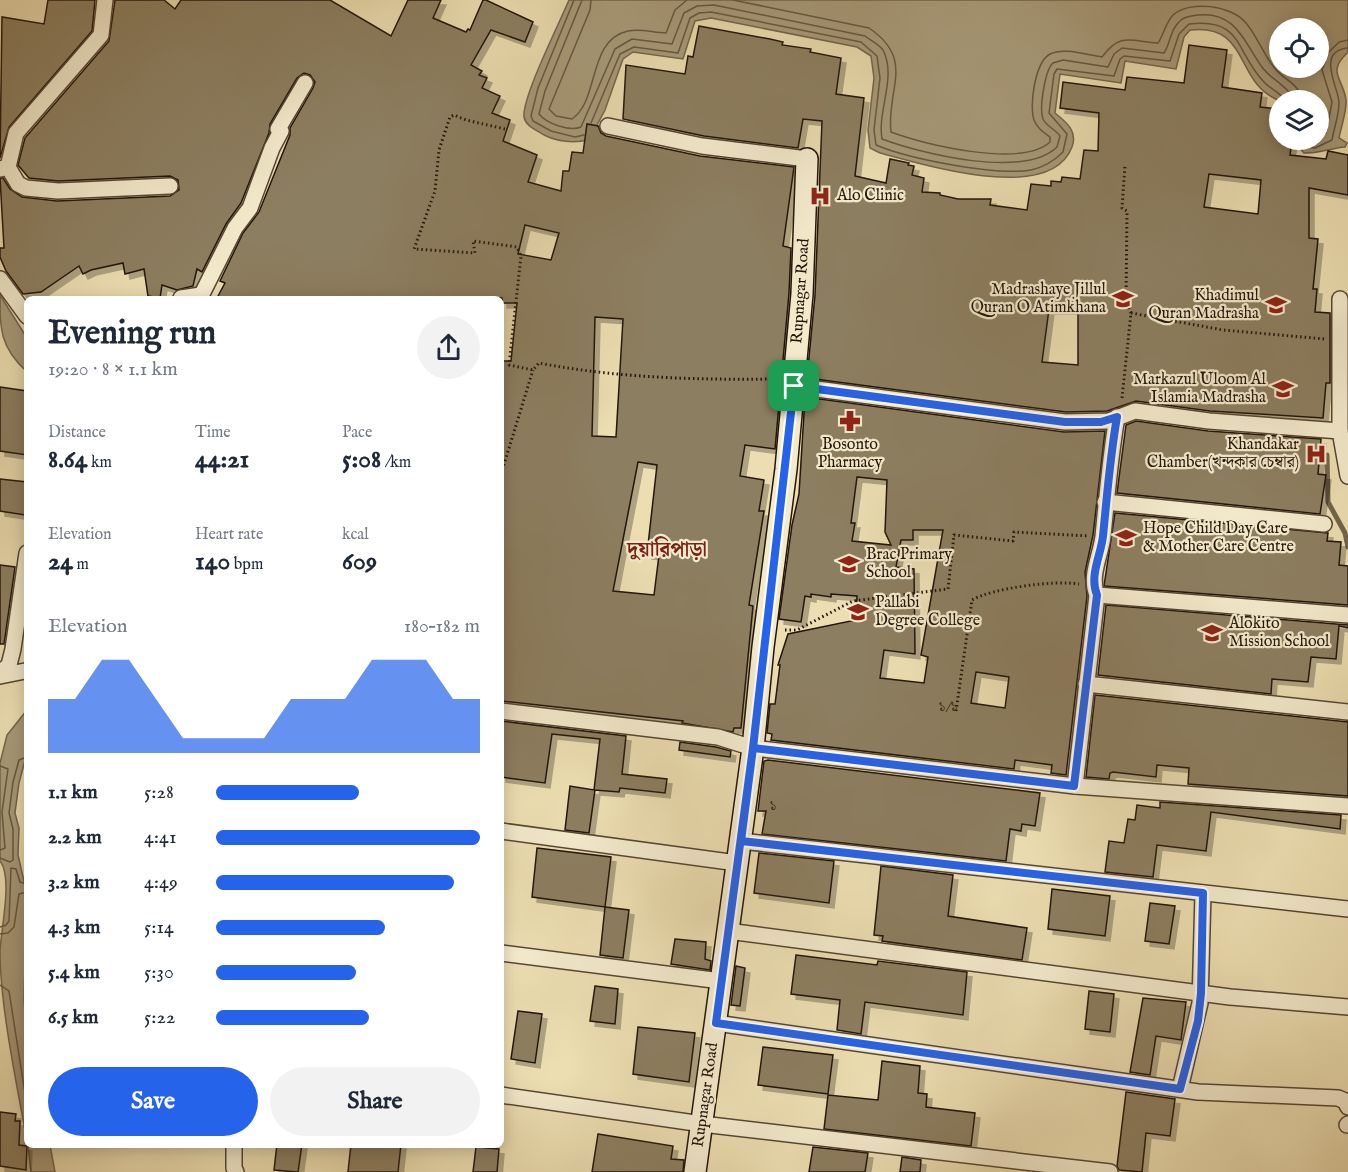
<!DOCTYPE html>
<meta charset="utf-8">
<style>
:root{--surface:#fff;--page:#f2f2f3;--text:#1f2937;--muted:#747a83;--accent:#2563eb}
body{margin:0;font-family:"IM FELL English","Noto Serif Bengali",serif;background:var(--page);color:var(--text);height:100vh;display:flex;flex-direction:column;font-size:22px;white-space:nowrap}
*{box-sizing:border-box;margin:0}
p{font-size:20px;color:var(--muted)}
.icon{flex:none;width:33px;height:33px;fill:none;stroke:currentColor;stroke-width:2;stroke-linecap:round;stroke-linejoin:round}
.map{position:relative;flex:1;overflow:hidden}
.sheet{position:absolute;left:24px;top:296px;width:480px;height:852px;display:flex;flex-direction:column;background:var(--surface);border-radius:9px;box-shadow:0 3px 15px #0003}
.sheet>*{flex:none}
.fabs{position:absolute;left:1269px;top:18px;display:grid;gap:12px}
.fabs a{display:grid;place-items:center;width:60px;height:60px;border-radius:50%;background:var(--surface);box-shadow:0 3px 15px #0003;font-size:30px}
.pin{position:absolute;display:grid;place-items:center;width:51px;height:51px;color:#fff;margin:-26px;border-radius:12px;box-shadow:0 3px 9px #0006}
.round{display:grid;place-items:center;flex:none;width:63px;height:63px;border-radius:32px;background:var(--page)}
.summary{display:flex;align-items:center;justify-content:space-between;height:102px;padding:0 24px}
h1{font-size:33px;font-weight:700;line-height:45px}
.stats{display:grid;grid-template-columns:repeat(3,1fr);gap:9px;height:102px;padding:6px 24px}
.stats div{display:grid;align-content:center}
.stats b{font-size:26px;font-weight:700}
.stats small{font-size:16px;font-weight:400}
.stats p{font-size:16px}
.chart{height:168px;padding:12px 24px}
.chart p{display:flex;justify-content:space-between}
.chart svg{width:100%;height:108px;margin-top:6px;fill:var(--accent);opacity:.7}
.cta{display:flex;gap:12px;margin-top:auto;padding:12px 24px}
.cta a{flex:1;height:69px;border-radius:36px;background:var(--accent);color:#fff;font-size:24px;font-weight:700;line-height:69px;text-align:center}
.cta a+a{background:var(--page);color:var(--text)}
ul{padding:0 24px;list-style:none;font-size:20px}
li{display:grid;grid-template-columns:96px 72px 1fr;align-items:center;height:45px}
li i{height:15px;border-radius:8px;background:var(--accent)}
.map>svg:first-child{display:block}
.water{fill:#a89a79;stroke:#73654d;stroke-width:1.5;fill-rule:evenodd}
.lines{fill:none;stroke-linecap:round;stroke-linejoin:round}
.shore{stroke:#665842;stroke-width:1.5}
.stream{stroke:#73654d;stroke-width:5}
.building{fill:#8c7e61;stroke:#24150b;stroke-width:1.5;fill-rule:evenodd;filter:url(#shadow)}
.street-casing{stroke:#564734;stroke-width:18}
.secondary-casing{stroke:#24150b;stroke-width:24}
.path{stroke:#24150b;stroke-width:3;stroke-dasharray:1.5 3;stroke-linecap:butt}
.street{stroke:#f3eacc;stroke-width:15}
.secondary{stroke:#f3eacc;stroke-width:21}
.route-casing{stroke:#fff;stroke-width:12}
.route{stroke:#2563eb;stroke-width:8}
.labels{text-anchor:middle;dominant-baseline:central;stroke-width:4.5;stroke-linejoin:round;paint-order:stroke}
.number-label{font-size:14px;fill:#3e2f20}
.poi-label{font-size:16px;fill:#24150b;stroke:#f3eacc;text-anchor:start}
.street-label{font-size:16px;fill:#24150b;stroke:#f3eacc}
.quarter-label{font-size:20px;font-weight:bold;fill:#7a1f14;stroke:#f3eacc}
</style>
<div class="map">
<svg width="1348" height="1172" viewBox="0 0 1348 1172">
<defs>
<filter id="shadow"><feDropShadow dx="5" dy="5" stdDeviation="0" flood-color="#0004"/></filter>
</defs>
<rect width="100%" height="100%" fill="#ecdeb1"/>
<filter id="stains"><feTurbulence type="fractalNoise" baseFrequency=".00333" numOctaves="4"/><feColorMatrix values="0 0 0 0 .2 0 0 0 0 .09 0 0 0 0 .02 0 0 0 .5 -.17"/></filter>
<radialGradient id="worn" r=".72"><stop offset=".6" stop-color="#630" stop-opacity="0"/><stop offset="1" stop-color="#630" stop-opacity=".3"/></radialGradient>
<g class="water">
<path d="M569 0H1348V52C1326 73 1343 77 1346 100 1347 111 1341 127 1339 138L1347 143 1345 147C1330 148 1319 154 1304 153L1297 145 1298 140H1318V100C1307 100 1286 104 1278 100 1234 82 1250 23 1190 30L1184 37 1176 69 1125 61 1121 83 1060 74 1055 113C1066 122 1078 131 1072 147 1050 205 923 164 880 153L870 148 868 130 874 78 871 56 857 47 711 18 695 21 683 59 633 52 623 59 605 110 589 140C574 143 558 142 544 135 537 130 526 127 524 117 522 97 560 22 569 0ZM1280 28H1318V68H1280Z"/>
<path d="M0 295 27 338V372C0 347 0 330 0 295Z"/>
<path d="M27 710V753L19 783 15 813 19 828 18 855 27 894 24 1000 27 1035V1141C17 1085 0 1006 0 951 1 929 13 877 0 861V763L7 735Z"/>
<polygon points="28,1145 50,1145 55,1172 31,1172"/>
</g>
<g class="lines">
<g class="shore">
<polyline points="574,0 538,88 531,116 533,121 551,131 575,137 584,135"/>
<path d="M582 0 545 91 539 114C546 123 569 132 581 127L615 49 632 39 672 44 684 13 697 6 714 5 865 36C870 40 879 44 883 50 897 77 877 111 882 139 922 154 1024 179 1057 147L1060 136C1055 129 1046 126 1043 119 1039 108 1045 70 1053 63L1063 60 1108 67 1114 54 1122 48 1164 53C1171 42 1170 29 1181 20 1186 16 1192 16 1198 15 1236 11 1244 42 1262 67 1270 79 1289 86 1293 100"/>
<path d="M591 0 590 10 549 109 556 116 572 119C600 100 587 40 628 31 641 28 654 33 666 33L675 10 687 0"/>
<path d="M733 0 869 28C916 60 886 89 891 132 925 145 1022 168 1050 142V137C1043 132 1037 128 1034 120 1029 106 1035 62 1050 54 1064 47 1086 55 1102 57 1121 32 1130 41 1158 43 1164 34 1165 24 1173 15 1190 0 1231 5 1246 23 1257 36 1263 53 1273 66 1282 80 1299 82 1302 100"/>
<path d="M591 123 620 54 634 47 678 53 690 18 699 13 711 12 861 42 877 56 880 78 874 130 876 145C909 159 996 176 1031 170 1045 167 1054 161 1063 152L1067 134 1049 113 1054 74 1057 69 1114 76 1120 59 1124 56 1170 61 1179 34 1189 24C1243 17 1235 52 1264 82 1270 89 1280 92 1285 100"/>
<polyline points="1318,137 1326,133 1332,102 1322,70 1329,52 1339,42 1348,40"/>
<path d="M1303 140 1307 147 1315 148 1332 140C1334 128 1339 115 1339 103 1339 88 1315 51 1348 48"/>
<polyline points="0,766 8,769 2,812 5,848 0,850"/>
<polyline points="0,858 10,862 13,860 13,829 9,813 13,782 19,760 27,757"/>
<polyline points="0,927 6,925 9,921 11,868 16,869 20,882 27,884"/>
<polyline points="0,934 8,933 14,927 19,894 27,892"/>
<polyline points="0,985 9,991 27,1106"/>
</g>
<polyline class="stream" points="1327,455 1328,502 1345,533 1348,547"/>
</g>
<g class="building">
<polygon points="48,0 95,0 92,31 9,127 0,158 2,17 44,24"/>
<path d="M115 0H164L175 9 181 0H330L391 36 408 0H441L433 18 466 32 468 29 470 30 483 0H486L533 22 525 42 491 30 471 65 482 71 479 75 487 78 482 88 500 96 492 113 510 120 503 141 537 155 528 182 561 191 563 171H569L572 152 583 153 587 124 598 126 601 133 606 136 700 156 794 167 783 246 791 248 789 293 775 449 745 445 740 476 764 480 759 511H764L749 605 753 606 741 728H734L733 732 682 723 683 721 501 701V361H511L517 303H502V298H217L225 283 220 281 243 233 259 212 290 135V128L313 88 315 82 310 75 304 73 297 78 270 124 269 133 241 203 226 224 202 272 197 269 193 286 177 290 162 285 160 298 148 296 144 269 125 274 123 263 91 270 83 274 79 266 41 292 23 294 6 271 0 257V248H4L0 178H3L10 189 22 197 57 201 170 196 179 190 178 180 170 176 58 181 29 178 18 165 25 138 109 41ZM525 225 559 233 551 260 518 254ZM595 317 623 319 616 437 592 436ZM638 462 657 465 647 554 659 555 654 595 613 591Z"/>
<path d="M699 26 770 39 783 42 782 45 811 49 810 52 841 58 836 94 864 98 855 176 886 183 890 159 909 163 908 165 914 166 912 175 924 178 922 192 940 193V195L958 199H991L990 205 1027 210 1031 184 1051 186V181L1061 182 1062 177 1080 179 1084 150 1098 151 1099 113 1060 108 1063 82 1125 90 1127 77 1184 83 1189 45 1227 50 1222 87 1262 93 1260 107 1280 109V140H1292L1290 155 1326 159 1328 151 1348 155V195L1309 188V238L1318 239 1313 289H1317L1315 312 1330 313V383H1326L1323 418 1210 411 1136 401 1107 411 1066 412 807 378 815 295 822 121 803 119 798 148 704 136 623 119 626 65 685 74 688 56 693 57ZM1209 174 1261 180 1258 214 1204 207ZM1049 309H1078V365L1042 362Z"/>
<polygon points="0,387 27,391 27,455 0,451"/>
<path d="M805 397 1064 432 1105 431 1093 535 1085 572 1087 596 1066 775 1051 773 1052 765 1015 760 1014 769 771 740 772 734 767 733 770 704H775L780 665H778L788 634 856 620 857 596 831 594V597L811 594V597L805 596 801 622 779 619 792 525 799 494ZM857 477 887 480 885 532 891 545 852 541 855 523H851ZM913 530H943L921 655 928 657 924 683 880 678 884 650 915 654 914 569 896 567 901 540H913ZM976 672 1009 677 1005 708 971 703Z"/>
<polygon points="1136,421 1208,431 1321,439 1318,474 1326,475 1320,514 1117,493 1126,425"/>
<polygon points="0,479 27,482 25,515 0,511"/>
<polygon points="1115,513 1328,533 1327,541 1341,542 1339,565 1348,566 1348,605 1104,586"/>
<polygon points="0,565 15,567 4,644 0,644"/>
<polygon points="1106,605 1348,625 1348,628 1339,626 1336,659 1311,657 1308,682 1272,679 1271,694 1098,675"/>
<polygon points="1095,695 1348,722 1348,796 1188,784 1189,768 1157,765 1156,777 1113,772 1110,773 1109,779 1086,777"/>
<polygon points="501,721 626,736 622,774 667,779 665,793 620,788 619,792 595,790 589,833 565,830 570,786 594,790 600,739 552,734 545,783 501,777"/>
<polygon points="680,742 716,747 731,751 730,757 679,750"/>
<polygon points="768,760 1040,793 1035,826 1022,824 1021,831 1010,829 1006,861 762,834 766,811 758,811 764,761"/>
<polygon points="1160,802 1341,815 1340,829 1211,812 1206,851 1157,845 1153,877 1105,872 1109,841 1124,843 1128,819 1135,820 1137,805 1160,808"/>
<polygon points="537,848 611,857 605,907 532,897"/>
<polygon points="759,853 834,861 829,903 754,893"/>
<polygon points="881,866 953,875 948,916 1027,928 1022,960 882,941 883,936 874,935"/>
<polygon points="1052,889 1110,896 1105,936 1048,929"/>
<polygon points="1150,903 1175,906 1169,944 1145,941"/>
<polygon points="605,907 629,910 623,958 600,955"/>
<polygon points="675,939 706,942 705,959 711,961 710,970 671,964"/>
<polygon points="796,955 877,965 878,961 967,972 963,1015 865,1002 861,1034 837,1030 840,1000 791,994"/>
<polygon points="736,966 745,968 740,1006 731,1005"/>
<polygon points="595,986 618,989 615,1024 590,1021"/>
<polygon points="1089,991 1114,994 1110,1032 1085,1029"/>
<polygon points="1143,998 1186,1002 1181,1040 1156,1036 1150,1075 1130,1072"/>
<polygon points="518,1011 542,1014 535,1063 511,1059"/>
<polygon points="638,1027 695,1033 689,1082 633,1074"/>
<polygon points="763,1047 833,1055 828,1094 758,1085"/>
<polygon points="882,1061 920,1066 918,1093 927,1094 926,1107 975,1113 971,1146 824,1129 828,1095 878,1100"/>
<polygon points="1126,1092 1175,1099 1170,1136 1146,1133 1142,1172 1119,1170 1117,1166"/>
<polygon points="0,1112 16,1114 15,1121 20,1121 19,1145 27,1146 26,1170 0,1166"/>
<polygon points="598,1134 673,1146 671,1159 684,1160 683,1172 592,1172"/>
<polygon points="277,1144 302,1144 298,1172 274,1170"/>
<polygon points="351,1144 401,1144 398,1172 348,1172"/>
<polygon points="476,1147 499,1149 497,1172 473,1172"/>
<polygon points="813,1147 868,1153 865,1172 809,1172"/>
<polygon points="902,1157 921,1160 920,1172 900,1172"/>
</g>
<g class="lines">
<defs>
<g id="street">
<polyline points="608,126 702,146 807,159"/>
<polyline points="8,167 18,184 26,188 58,191 170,186"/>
<polyline points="0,169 8,167 16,133 101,35 105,0"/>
<polyline points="0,279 27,316"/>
<polyline points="181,298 201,295"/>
<polyline points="200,298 235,228 250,208 272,148 281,131 278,129 305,83"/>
<polyline points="1340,299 1340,431"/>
<polyline points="794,386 1065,422 1109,421 1135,411 1209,421 1340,431 1348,476"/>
<polyline points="1105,502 1324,524"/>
<polyline points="1097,595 1348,615"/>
<polyline points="0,673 9,665 13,649 27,553"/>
<polyline points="0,676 25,671"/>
<polyline points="1086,684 1348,712"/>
<polyline points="501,711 718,737 753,748 1075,786 1348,806"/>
<path d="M1075 786 1097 595C1089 576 1101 555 1103 536 1107 496 1110 457 1117 417"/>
<polyline points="501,831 737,863"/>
<polyline points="741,841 1348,909"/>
<polyline points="728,931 1230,997 1348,1007"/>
<polyline points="501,953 721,981"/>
<polyline points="716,1023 1198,1092 1338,1098 1345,1101 1348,1107"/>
<polyline points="1180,1089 1200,1003 1203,893"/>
<polyline points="501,1095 702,1124 1110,1172"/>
<polyline points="1347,1125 1348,1124"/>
<polyline points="234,1144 234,1168 236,1172"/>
</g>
<polyline id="secondary" points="695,1172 753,748 763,647 786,469 802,294 807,159"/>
</defs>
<use href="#street" class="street-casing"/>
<use href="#secondary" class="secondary-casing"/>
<g class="path">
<path d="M505 129 466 120 454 115 450 117 439 150 435 191 414 249 475 253 473 241 517 247 521 256 509 365 533 370 539 363C617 378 696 380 775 379"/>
<polyline points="1131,313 1223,330 1325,339"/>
<polyline points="1122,398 1131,313 1126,301 1127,211 1122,208 1125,165"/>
<polyline points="501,474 533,370"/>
<polyline points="785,630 797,630 853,601 948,589 954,535 1013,541 1014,532 1089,536"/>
<path d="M956 711 972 600C993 588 1054 580 1079 584"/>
</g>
<use href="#street" class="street"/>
<use href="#secondary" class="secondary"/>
</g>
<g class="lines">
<defs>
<path id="route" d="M794 386 753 748 716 1023 1180 1089 1198 1021 1201 993 1203 893 741 841 753 748 1074 786 1097 595C1089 576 1101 555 1103 536 1107 496 1110 457 1117 417L1101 422H1065L794 386"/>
</defs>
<use href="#route" class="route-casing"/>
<use href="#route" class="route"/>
</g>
<defs>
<symbol id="hospital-bare" viewBox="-9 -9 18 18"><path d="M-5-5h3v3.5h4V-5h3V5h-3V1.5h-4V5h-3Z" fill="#8f2418" stroke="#f3eacc" stroke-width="2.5" paint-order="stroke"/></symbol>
<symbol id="school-bare" viewBox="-9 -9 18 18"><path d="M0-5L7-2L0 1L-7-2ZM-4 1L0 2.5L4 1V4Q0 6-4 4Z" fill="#8f2418" stroke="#f3eacc" stroke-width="2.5" paint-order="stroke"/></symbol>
<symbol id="pharmacy-bare" viewBox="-9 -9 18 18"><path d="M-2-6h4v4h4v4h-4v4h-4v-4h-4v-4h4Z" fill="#8f2418" stroke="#f3eacc" stroke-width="2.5" paint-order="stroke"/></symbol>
<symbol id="university-bare" viewBox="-9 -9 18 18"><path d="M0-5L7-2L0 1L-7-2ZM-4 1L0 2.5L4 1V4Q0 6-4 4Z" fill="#8f2418" stroke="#f3eacc" stroke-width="2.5" paint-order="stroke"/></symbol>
</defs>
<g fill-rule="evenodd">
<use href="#hospital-bare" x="805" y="181" width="30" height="30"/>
<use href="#school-bare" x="1108" y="284" width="30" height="30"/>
<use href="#school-bare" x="1261" y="290" width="30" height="30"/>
<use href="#school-bare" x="1268" y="374" width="30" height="30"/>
<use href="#pharmacy-bare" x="835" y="406" width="30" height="30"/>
<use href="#hospital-bare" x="1301" y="439" width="30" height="30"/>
<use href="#school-bare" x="1111" y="523" width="30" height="30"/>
<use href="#school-bare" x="834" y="549" width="30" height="30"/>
<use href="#university-bare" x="843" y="597" width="30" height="30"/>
<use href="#school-bare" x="1197" y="618" width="30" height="30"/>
</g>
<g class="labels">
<g class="number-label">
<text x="948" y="707">১/১</text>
<text x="773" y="806">১</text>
</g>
<g class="poi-label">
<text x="837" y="196">Alo Clinic</text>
<text x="1106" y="290" text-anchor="end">Madrashaye Jillul<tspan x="1106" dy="18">Quran O Atimkhana</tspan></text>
<text x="1259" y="296" text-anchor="end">Khadimul<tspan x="1259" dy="18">Quran Madrasha</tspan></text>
<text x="1266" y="380" text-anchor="end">Markazul Uloom Al<tspan x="1266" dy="18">Islamia Madrasha</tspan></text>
<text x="850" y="445" text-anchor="middle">Bosonto<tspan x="850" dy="18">Pharmacy</tspan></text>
<text x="1299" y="445" text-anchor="end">Khandakar<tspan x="1299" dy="18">Chamber(খন্দকার চেম্বার)</tspan></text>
<text x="1143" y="529">Hope Child Day Care<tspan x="1143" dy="18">&amp; Mother Care Centre</tspan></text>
<text x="866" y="555">Brac Primary<tspan x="866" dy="18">School</tspan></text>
<text x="875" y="603">Pallabi<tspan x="875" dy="18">Degree College</tspan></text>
<text x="1229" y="624">Alokito<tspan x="1229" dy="18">Mission School</tspan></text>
</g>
<g class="street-label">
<text transform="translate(801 291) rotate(-86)">Rupnagar Road</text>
<text transform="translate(706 1095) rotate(-82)">Rupnagar Road</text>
</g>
<g class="quarter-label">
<text x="667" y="550">দুয়ারিপাড়া</text>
</g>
</g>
<rect width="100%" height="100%" filter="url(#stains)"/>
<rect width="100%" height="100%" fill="url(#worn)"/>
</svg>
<div class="fabs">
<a><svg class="icon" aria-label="locate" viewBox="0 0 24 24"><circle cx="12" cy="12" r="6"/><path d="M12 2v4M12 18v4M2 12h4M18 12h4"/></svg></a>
<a><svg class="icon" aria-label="layers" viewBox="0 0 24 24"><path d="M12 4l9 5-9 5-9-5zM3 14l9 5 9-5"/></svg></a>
</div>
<div class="pin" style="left:794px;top:386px;background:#1e9e55"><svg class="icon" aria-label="arrive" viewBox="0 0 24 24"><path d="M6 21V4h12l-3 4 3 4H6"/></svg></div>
<section class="sheet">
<div class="summary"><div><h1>Evening run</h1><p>19:20 · 8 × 1.1 km</p></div><a class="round"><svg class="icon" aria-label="share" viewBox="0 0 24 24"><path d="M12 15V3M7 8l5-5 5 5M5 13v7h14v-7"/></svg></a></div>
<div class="stats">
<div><p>Distance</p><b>8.64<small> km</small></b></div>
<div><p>Time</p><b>44:21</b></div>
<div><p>Pace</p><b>5:08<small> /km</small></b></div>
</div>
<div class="stats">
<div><p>Elevation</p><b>24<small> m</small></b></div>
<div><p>Heart rate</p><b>140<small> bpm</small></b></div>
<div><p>kcal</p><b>609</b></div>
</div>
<div class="chart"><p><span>Elevation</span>180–182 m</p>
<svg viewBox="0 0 160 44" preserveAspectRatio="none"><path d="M0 44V22L10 22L20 6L30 6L40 22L50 38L60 38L70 38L80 38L90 22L100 22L110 22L120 6L130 6L140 6L150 22L160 22V44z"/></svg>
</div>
<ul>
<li><b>1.1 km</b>5:28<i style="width:54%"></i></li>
<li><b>2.2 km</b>4:41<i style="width:100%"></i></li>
<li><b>3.2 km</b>4:49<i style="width:90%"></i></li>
<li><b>4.3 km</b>5:14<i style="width:64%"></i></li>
<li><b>5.4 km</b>5:30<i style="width:53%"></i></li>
<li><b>6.5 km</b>5:22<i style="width:58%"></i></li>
</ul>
<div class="cta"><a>Save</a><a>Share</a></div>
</section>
</div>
